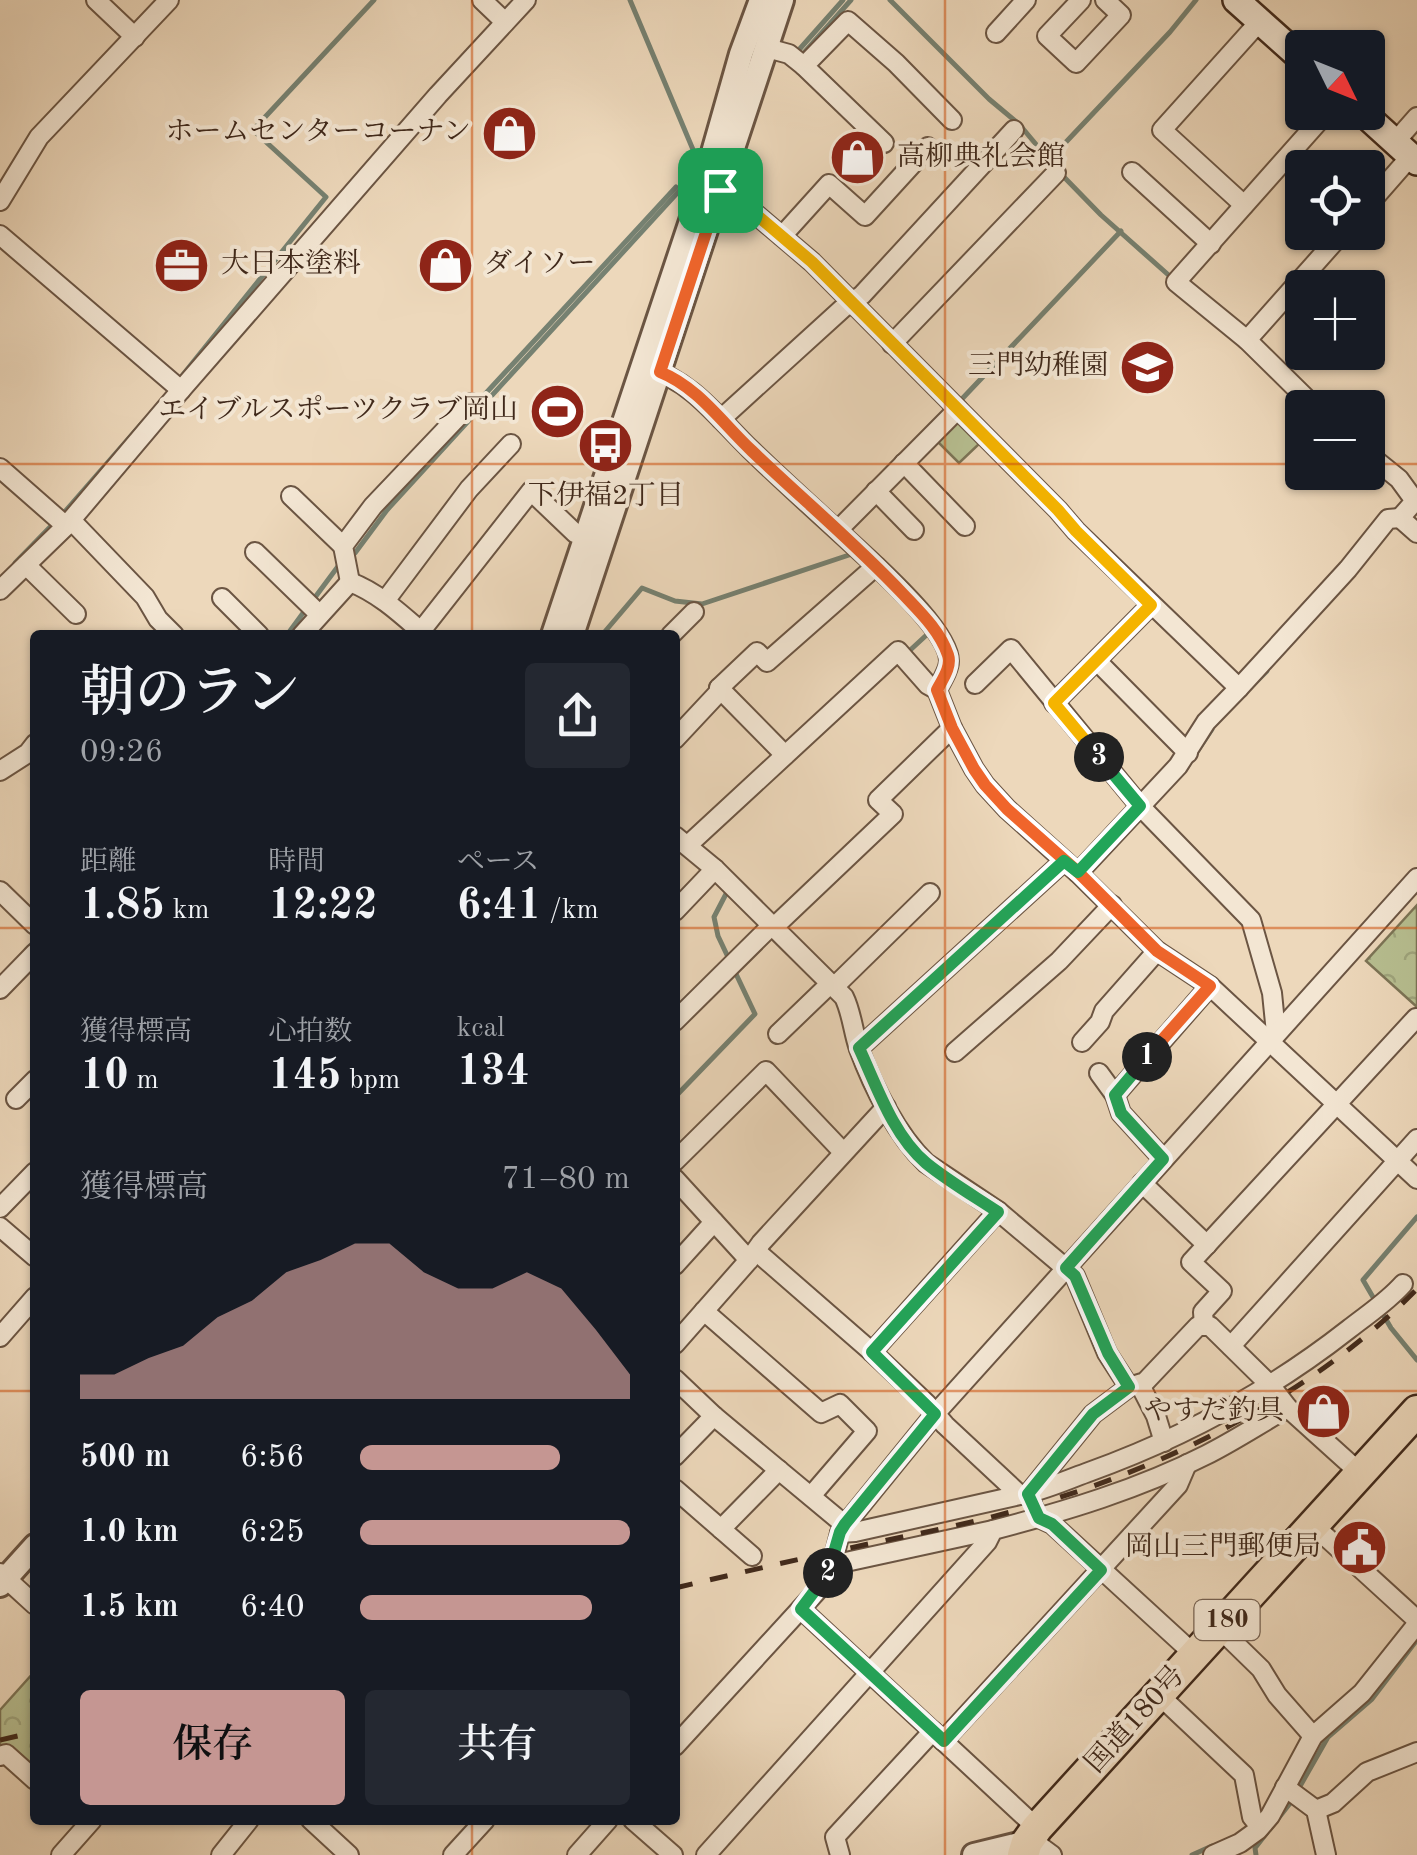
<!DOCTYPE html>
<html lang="ja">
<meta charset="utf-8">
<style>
:root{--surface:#171b24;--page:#242831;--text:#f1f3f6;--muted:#9ea1a6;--accent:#c59692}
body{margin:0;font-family:"Old Standard TT","Noto Serif JP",serif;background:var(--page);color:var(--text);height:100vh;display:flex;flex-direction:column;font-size:38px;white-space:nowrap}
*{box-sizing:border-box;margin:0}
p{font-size:32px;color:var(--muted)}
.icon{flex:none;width:55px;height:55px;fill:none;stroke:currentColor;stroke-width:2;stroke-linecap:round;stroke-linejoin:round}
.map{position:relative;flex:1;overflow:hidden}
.drawer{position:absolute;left:30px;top:630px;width:650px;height:1195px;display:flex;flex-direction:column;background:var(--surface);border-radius:10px;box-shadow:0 2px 8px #0004}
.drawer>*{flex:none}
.needle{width:65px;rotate:133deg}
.buttons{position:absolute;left:1285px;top:30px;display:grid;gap:20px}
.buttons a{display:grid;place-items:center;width:100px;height:100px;border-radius:10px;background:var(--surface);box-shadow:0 2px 8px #0004;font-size:50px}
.pin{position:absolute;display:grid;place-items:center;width:85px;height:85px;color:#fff;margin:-42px;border-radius:20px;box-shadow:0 5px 15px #0006}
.km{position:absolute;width:50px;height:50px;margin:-25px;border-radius:50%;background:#222;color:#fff;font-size:28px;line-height:50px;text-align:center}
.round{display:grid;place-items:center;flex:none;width:105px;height:105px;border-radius:10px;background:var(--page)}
.overview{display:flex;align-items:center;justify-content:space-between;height:170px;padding:0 50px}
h1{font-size:55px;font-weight:600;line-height:75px}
.metrics{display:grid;grid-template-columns:repeat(3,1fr);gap:15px;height:170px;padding:10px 50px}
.metrics div{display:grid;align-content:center}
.metrics b{font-size:42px;font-weight:600}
.metrics small{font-size:28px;font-weight:400}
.metrics p{font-size:28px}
.chart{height:280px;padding:20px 50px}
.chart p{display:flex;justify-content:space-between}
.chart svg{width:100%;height:180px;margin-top:10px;fill:var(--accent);opacity:.7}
.cta{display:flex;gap:20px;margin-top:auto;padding:20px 50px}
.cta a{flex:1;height:115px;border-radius:10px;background:var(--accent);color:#111;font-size:40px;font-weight:600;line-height:115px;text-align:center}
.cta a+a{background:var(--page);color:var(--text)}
ul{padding:0 50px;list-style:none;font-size:32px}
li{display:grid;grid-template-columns:160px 120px 1fr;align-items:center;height:75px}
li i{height:25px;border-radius:12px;background:var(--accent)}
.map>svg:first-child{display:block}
.grass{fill:#b7bf91;stroke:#7c7456;stroke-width:2.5}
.forest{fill:url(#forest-crowns);stroke:#7c7456;stroke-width:2.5}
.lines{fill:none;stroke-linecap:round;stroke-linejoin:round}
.stream{stroke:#768171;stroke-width:5}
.minor-casing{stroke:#6b5543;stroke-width:22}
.tertiary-casing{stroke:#6b5543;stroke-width:28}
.secondary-casing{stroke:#40291b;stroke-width:30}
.trunk-casing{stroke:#40291b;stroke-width:35}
.minor{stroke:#f3e6d3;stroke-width:18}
.tertiary{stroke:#f3e6d3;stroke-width:22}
.secondary{stroke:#f3e6d3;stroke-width:25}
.trunk{stroke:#edd8bb;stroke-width:30}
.rail{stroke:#40291b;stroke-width:5;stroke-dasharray:18 18;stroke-linecap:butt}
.split-1-casing{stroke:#fff;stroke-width:20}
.split-2-casing{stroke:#fff;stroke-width:20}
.split-3-casing{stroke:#fff;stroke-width:20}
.split-4-casing{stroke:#fff;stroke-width:20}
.split-1{stroke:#f0652b;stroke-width:12}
.split-2{stroke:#22a559;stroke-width:12}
.split-3{stroke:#22a559;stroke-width:12}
.split-4{stroke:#f5b400;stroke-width:12}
.grid{fill:none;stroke:#cf520e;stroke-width:2.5;stroke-opacity:0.55}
.labels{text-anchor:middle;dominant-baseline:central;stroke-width:8;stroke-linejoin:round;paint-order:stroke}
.shield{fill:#f3e6d3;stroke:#766252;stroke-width:2.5}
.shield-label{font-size:25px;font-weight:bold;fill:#40291b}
.poi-label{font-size:28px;fill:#40291b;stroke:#f3e6d3;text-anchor:end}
.street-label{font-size:28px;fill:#40291b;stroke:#f3e6d3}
</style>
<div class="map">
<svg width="1417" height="1855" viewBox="0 0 1417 1855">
<defs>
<pattern id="forest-crowns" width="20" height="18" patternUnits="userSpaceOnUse" patternTransform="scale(2.5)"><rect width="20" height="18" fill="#b7bf91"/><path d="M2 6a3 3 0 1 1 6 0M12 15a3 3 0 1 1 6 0" fill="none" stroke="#9ea47c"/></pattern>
</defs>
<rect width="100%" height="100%" fill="#edd8bb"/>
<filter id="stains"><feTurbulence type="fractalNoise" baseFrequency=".002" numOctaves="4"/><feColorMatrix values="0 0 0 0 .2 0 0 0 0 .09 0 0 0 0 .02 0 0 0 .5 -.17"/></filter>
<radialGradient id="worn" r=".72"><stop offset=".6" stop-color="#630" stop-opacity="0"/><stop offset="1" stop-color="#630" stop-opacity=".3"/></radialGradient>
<polygon class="grass" points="957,422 979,444 959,463 937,441"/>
<g class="forest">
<polygon points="1417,905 1417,1007 1366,961"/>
<polygon points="35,1671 35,1771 0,1749 0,1710"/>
</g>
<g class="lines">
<g class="stream">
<polyline points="630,0 694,152 690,165"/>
<polyline points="890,0 989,99 1019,124 1055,167"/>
<polyline points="797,52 843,0"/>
<polyline points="802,55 851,0"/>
<polyline points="1049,160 1170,32 1196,0"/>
<polyline points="1062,175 1101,215 1173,279"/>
<polyline points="177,382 326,197 253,130 374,0"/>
<polyline points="960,401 1121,231"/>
<polyline points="475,405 676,187"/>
<polyline points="62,515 144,421"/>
<polyline points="355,553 387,510 679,191"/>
<polyline points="15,563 55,522"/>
<polyline points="313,600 342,561"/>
<polyline points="287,635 306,609"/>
<polyline points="602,635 642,588 675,601 702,604 852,554"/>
<polyline points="907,653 932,630"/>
<polyline points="1250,688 1267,671"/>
<polyline points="1185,770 1212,729"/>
<polyline points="26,950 35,941"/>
<polyline points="675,1097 755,1014 718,936 714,917 727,892"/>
<polyline points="1417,1217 1363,1280 1391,1328 1417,1360"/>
<polyline points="1192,1855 1212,1846"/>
<polyline points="1256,1855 1255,1848 1291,1802 1328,1737 1372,1699 1417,1640"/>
</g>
<defs>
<g id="minor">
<polyline points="96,0 135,37"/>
<polyline points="482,0 505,22"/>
<polyline points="1081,0 1047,36 1076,63 1121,15 1105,0"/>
<polyline points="996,33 1026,0"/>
<polyline points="767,48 789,54 804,66"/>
<polyline points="1395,142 1417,117"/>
<polyline points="884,143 804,66 848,21 896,63 952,120"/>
<polyline points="1132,172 1211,244"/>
<polyline points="709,187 732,194 812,262 1058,510 1076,531 1239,688 1206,722 1178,766 1078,873"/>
<polyline points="0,201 39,137 169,0"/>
<polyline points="1244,205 1162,130 1260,21"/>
<polyline points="1368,205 1411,156"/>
<polyline points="0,235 181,390"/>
<polyline points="782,236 829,184 865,216 928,147"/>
<polyline points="1247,340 1343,232"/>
<polyline points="892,344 1056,173"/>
<path d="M648 368C693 382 717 417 750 449 791 489 834 527 876 566L767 662 757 652 719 688V692L675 739"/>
<polyline points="1316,408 1247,340 1176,282 1327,112"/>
<polyline points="721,419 842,309 862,295 1014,130"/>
<polyline points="1368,454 1399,479 1415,501 1400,518 1417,533"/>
<polyline points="904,463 965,526"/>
<polyline points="0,468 66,526"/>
<polyline points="876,491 914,530"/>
<polyline points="291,496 343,546"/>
<polyline points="71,520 145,597 158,619 174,635"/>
<polyline points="838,530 958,409"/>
<polyline points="255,552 319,614"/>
<polyline points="26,565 76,614"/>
<path d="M876 566C895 584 949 635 949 661 949 670 941 682 937 690"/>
<polyline points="350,582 343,546 373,506 471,403"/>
<path d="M350 582C379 593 402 615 425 635"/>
<polyline points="0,590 66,526 181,390 438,95 526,0"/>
<polyline points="222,598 259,635"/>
<polyline points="385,601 469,489 511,444"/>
<polyline points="421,631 531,491 575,533 586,537"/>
<polyline points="302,635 350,582"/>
<polyline points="671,635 694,612"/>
<polyline points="1097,661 1188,753"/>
<polyline points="975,684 1011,649 1140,806 1251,920 1272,993 1276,1033"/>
<polyline points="719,688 785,755"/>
<polyline points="1239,688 1348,569 1388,519 1400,518"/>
<polyline points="1054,703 1151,605"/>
<polyline points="0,771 28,753 35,744"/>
<path d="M675 836 715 869 844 997C852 1013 853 1032 859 1049 873 1087 897 1135 926 1163L998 1211 1075 1276 1107 1353 1129 1387"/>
<polyline points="688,845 898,651 928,685 937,690 952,728 974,769 985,785 1007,809 1078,873 1157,951 1210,986 1417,1179"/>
<polyline points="0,891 35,925"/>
<polyline points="675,911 715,869"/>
<polyline points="774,927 893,814 878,800 952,728"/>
<polyline points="835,986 930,893"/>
<polyline points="0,989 35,953"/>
<polyline points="675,1021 772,925"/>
<polyline points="778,1034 831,983"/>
<polyline points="1082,1042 1100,1022 1104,1011 1157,951"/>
<polyline points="859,1048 1064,861"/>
<polyline points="955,1052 1059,961 1112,905"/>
<polyline points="1099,1073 1115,1095 1121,1113 1163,1159"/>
<polyline points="1115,1095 1210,986"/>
<polyline points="16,1099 35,1080"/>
<polyline points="675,1161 766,1071 843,1152"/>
<polyline points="675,1179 749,1260"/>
<polyline points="1142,1183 1207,1245"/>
<polyline points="0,1208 35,1172"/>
<polyline points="0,1227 35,1257"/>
<path d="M756 1251 872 1352 926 1403 945 1425 1020 1495C1042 1491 1064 1481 1086 1473 1181 1439 1270 1391 1349 1329 1368 1314 1387 1302 1403 1284"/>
<polyline points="675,1265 714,1222"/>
<polyline points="704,1311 821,1413 840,1404 867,1431 811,1496"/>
<polyline points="1204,1325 1203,1312 1222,1291 1191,1262 1416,1018"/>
<polyline points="0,1337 35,1297"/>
<polyline points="675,1344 749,1260 761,1243 886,1107"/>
<polyline points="1231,1346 1417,1139"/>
<polyline points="872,1352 998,1211"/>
<polyline points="675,1379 714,1416 845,1525"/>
<polyline points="1140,1385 1156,1416 1164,1442"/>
<polyline points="675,1456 714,1416"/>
<polyline points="675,1489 752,1556"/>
<polyline points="1029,1493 1093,1414 1129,1387 1145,1382 1198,1326 1210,1326 1271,1386 1288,1408 1360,1473"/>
<polyline points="1036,1512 1039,1518 1052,1524 1195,1655"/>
<polyline points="1313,1525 1417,1620"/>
<polyline points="721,1529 779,1470"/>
<polyline points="840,1533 855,1532 1020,1495"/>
<polyline points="832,1565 993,1530"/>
<polyline points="0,1573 35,1605"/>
<polyline points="801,1609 1037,1828"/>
<polyline points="1219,1628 1261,1669 1277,1695 1313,1736"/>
<polyline points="1159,1695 1244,1775 1252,1817 1260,1827"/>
<polyline points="943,1741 1178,1485 1187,1464"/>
<polyline points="675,1746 817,1591 832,1565 840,1533 845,1525 935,1414 1417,878"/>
<polyline points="0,1756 6,1754 35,1780"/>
<polyline points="1285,1787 1316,1810 1326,1855"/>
<polyline points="1316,1810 1333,1803 1367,1772 1417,1752"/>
<polyline points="311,1820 349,1855"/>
<polyline points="633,1820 673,1855"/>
<polyline points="1027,1842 1037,1844 1052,1855"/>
<polyline points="61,1855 92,1820"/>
<polyline points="221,1855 249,1820"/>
<polyline points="453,1855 485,1820"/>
<polyline points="577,1855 608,1820"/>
<path d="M706 1855 987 1542 993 1530C1066 1511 1139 1489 1206 1455 1234 1441 1261 1423 1288 1408"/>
<polyline points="840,1855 835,1837 933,1731"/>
<polyline points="1213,1855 1240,1843 1258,1830 1270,1816 1313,1736 1362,1693 1417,1624"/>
</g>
<g id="tertiary">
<polyline points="553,635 708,170 741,54 761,0"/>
<polyline points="572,635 782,0"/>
<polyline points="0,1585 35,1546"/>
<polyline points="974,1855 1027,1842"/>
</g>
<g id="secondary">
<polyline points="1236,0 1302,59"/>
<polyline points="1362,112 1417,162"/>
</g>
<polyline id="trunk" points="1023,1855 1027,1842 1037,1828 1417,1411"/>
</defs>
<use href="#minor" class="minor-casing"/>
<use href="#tertiary" class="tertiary-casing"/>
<use href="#secondary" class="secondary-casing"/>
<use href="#trunk" class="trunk-casing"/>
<use href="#minor" class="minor"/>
<use href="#tertiary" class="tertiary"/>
<use href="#secondary" class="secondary"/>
<use href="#trunk" class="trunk"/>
<g class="rail">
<path d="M675 1588C739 1573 803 1558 868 1544 927 1532 987 1520 1045 1502 1179 1461 1318 1390 1417 1289"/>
<polyline points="0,1740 35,1732"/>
</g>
</g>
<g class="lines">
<defs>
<path id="split-1" d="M720 190 660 372C698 387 723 424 752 451 802 499 855 543 903 594 920 612 940 631 948 655 952 667 942 680 937 690L952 728 974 769 985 785 1007 809 1078 872 1157 951 1210 986 1147 1057"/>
<polyline id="split-2" points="828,1573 801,1609 944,1741 1101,1570 1052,1524 1039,1518 1028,1494 1093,1414 1129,1387 1108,1353 1075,1276 1066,1268 1163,1159 1121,1113 1115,1095 1147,1057"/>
<path id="split-3" d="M828 1573 840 1532 845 1524 935 1414 872 1352 998 1212C974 1196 948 1181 926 1163 893 1135 877 1087 859 1048L1064 861 1078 872 1140 806 1099 757"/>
<polyline id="split-4" points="720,190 732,194 812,262 1058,510 1076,531 1151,605 1054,703 1099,757"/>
</defs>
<use href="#split-1" class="split-1-casing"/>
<use href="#split-2" class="split-2-casing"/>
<use href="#split-3" class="split-3-casing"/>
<use href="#split-4" class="split-4-casing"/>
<use href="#split-1" class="split-1"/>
<use href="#split-2" class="split-2"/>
<use href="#split-3" class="split-3"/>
<use href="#split-4" class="split-4"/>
</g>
<path class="grid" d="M472 0V635M945 0V1855M0 464H1302M1368 464H1417M0 928H35M675 928H1417M0 1391H35M675 1391H1417M472 1820V1855"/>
<defs>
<symbol id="shop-disc" viewBox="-11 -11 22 22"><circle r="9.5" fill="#8f2418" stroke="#f3e6d3"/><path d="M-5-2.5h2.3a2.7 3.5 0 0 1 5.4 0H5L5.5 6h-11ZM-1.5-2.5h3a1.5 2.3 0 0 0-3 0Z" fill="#fff"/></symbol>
<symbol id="office-disc" viewBox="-11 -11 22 22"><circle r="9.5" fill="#8f2418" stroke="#f3e6d3"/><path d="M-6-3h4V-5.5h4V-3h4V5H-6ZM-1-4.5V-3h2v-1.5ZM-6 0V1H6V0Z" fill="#fff"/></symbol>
<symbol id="school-disc" viewBox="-11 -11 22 22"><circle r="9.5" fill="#8f2418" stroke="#f3e6d3"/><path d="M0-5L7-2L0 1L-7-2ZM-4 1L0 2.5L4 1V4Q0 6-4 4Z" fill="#fff"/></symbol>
<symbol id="stadium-disc" viewBox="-11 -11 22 22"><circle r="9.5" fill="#8f2418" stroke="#f3e6d3"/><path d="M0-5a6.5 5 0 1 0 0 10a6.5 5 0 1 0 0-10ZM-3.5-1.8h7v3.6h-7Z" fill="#fff"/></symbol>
<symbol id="bus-disc" viewBox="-11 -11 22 22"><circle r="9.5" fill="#8f2418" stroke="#f3e6d3"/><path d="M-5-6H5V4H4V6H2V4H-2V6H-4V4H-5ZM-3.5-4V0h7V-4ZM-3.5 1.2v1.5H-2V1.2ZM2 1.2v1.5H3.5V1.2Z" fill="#fff"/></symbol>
<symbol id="civic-disc" viewBox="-11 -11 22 22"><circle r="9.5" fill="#8f2418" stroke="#f3e6d3"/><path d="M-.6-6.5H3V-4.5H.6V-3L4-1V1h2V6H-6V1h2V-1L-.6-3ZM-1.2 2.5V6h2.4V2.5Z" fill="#fff"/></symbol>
</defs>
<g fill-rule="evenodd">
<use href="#shop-disc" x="478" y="102" width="63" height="63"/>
<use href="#shop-disc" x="826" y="126" width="63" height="63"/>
<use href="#office-disc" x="150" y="234" width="63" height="63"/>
<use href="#shop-disc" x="414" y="234" width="63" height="63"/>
<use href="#school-disc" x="1116" y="336" width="63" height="63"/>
<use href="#stadium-disc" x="526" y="380" width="63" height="63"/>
<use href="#bus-disc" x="574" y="414" width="63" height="63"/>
<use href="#shop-disc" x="1292" y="1380" width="63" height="63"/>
<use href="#civic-disc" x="1328" y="1516" width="63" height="63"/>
</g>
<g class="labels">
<rect class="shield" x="1194.5" y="1600" width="65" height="40" rx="8"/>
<g class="shield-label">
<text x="1227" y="1620">180</text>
</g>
<g class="poi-label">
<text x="471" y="133">ホームセンターコーナン</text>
<text x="897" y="158" text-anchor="start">高柳典礼会館</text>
<text x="221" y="265" text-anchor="start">大日本塗料</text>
<text x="484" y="265" text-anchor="start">ダイソー</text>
<text x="1108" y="367">三門幼稚園</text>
<text x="518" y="411">エイブルスポーツクラブ岡山</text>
<text x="606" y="497" text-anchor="middle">下伊福2丁目</text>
<text x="1284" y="1412">やすだ釣具</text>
<text x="1321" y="1548">岡山三門郵便局</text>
</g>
<g class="street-label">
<text transform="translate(1136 1720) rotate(-48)">国道180号</text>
</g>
</g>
<rect width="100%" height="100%" filter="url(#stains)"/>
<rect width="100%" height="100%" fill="url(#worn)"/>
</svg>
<div class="buttons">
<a><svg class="needle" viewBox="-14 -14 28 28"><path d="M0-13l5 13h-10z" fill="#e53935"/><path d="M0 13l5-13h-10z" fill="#9ea1a6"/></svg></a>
<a><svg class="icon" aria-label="locate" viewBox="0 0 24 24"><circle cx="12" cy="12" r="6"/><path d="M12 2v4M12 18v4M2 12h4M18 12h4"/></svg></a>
<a>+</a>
<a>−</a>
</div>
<div class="pin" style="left:720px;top:190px;background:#1e9e55"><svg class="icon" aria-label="arrive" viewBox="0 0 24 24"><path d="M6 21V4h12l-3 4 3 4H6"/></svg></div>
<b class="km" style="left:1147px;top:1057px">1</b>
<b class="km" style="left:828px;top:1573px">2</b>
<b class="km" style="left:1099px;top:757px">3</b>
<section class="drawer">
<div class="overview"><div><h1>朝のラン</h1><p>09:26</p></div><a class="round"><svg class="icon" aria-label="share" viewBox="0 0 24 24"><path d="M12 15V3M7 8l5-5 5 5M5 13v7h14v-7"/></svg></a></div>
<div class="metrics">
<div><p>距離</p><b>1.85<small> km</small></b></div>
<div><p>時間</p><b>12:22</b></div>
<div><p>ペース</p><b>6:41<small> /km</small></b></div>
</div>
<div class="metrics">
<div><p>獲得標高</p><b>10<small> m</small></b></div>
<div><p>心拍数</p><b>145<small> bpm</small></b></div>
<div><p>kcal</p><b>134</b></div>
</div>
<div class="chart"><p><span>獲得標高</span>71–80 m</p>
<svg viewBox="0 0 160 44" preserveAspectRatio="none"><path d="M0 44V38L10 38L20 34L30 31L40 24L50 20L60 13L70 10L80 6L90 6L100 13L110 17L120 17L130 13L140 17L150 27L160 38V44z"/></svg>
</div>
<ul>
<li><b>500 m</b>6:56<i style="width:74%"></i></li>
<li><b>1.0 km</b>6:25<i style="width:100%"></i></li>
<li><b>1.5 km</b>6:40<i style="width:86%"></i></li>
</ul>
<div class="cta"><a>保存</a><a>共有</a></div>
</section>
</div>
